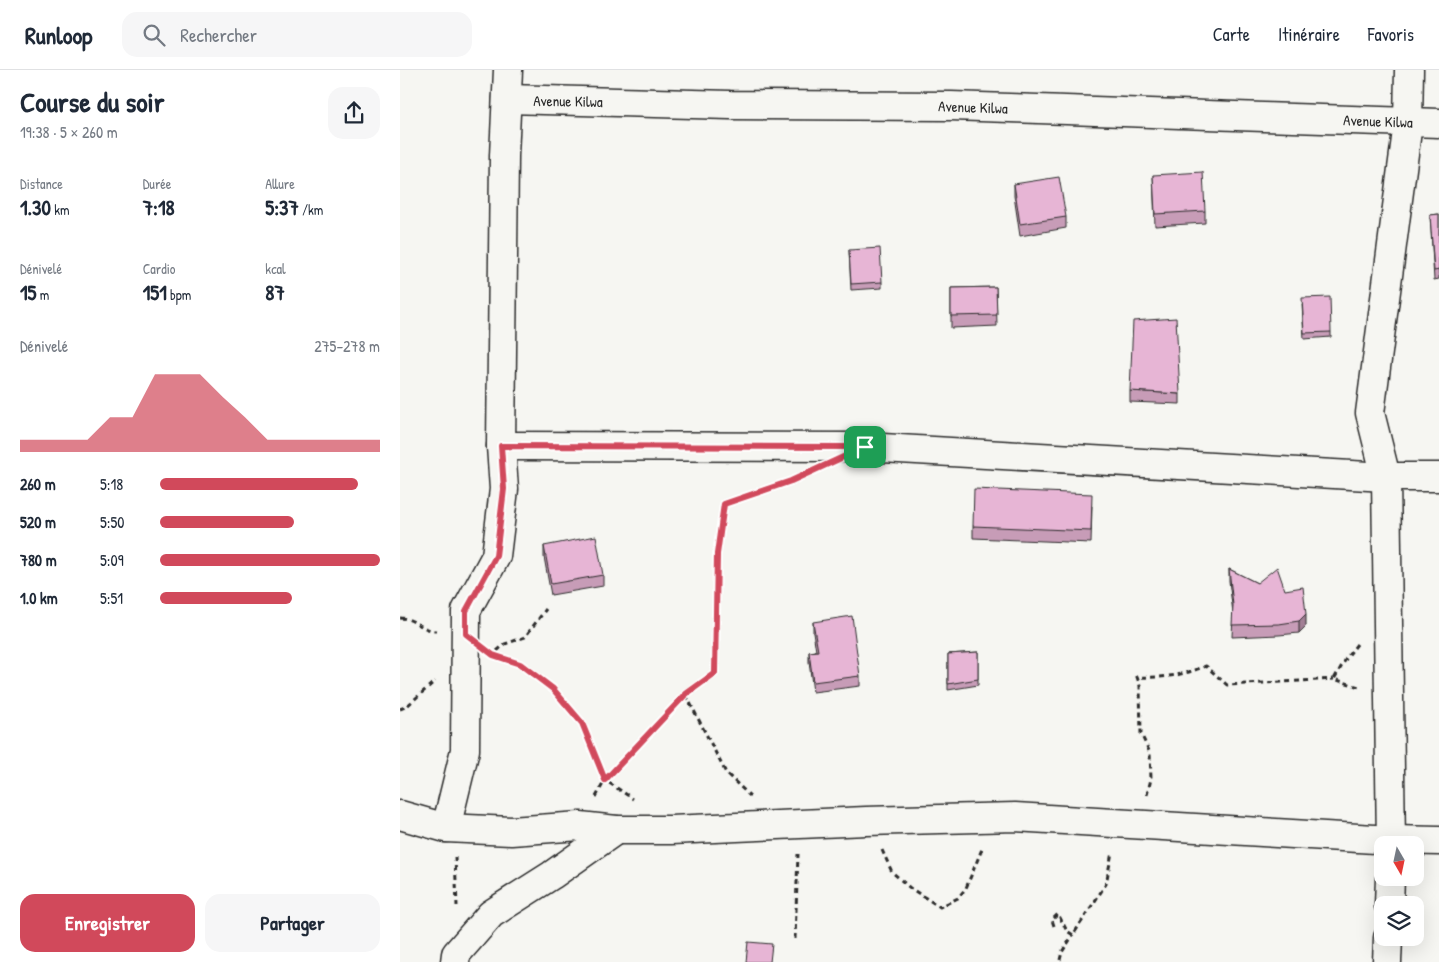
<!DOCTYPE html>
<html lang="fr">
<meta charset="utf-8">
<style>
:root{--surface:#fff;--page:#f6f6f7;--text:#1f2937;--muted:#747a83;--line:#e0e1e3;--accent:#d1495b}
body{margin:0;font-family:"Patrick Hand",sans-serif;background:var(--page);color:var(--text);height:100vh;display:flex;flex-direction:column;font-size:19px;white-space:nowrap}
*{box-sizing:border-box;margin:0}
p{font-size:16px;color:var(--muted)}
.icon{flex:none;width:28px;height:28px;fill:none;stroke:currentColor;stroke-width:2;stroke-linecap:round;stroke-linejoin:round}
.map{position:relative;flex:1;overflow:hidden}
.panel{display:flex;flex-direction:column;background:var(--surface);width:400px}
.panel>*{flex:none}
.needle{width:32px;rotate:171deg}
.tools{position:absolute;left:974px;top:766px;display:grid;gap:10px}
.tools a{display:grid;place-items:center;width:50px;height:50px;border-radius:10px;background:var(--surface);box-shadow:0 5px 20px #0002;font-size:25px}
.pin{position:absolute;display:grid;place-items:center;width:42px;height:42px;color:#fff;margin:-21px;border-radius:10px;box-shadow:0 2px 8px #0006}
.round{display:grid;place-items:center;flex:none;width:52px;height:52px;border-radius:15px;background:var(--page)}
.headline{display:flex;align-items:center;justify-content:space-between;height:85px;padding:0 20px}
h1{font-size:28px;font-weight:700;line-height:38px}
.metrics{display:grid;grid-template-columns:repeat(3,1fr);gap:8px;height:85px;padding:5px 20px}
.metrics div{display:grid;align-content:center}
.metrics b{font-size:21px;font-weight:700}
.metrics small{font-size:14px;font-weight:400}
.metrics p{font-size:14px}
.chart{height:140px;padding:10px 20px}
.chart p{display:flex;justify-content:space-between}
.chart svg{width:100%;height:90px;margin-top:5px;fill:var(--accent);opacity:.7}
.button{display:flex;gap:10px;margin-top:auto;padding:10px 20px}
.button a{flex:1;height:58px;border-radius:15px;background:var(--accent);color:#fff;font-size:20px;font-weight:700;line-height:58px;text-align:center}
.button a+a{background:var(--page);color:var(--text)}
ul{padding:0 20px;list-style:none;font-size:16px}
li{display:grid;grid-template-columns:80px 60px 1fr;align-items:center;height:38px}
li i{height:12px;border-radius:6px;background:var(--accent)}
header{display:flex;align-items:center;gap:30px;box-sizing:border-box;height:70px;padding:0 25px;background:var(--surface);border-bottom:1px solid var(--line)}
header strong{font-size:24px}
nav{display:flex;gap:28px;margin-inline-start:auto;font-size:18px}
.search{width:350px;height:45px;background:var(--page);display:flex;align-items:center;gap:12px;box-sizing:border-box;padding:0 18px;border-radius:15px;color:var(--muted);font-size:19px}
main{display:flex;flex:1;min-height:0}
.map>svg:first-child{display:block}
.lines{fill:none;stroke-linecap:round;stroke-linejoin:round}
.street-casing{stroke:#2b2b2b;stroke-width:31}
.path{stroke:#2b2b2b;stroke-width:3;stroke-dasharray:5 4;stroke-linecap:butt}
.street{stroke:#f6f6f2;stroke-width:28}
.wall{fill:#c79cb7;stroke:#2b2b2b}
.shaded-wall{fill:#a27f95;stroke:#2b2b2b}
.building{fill:#e7b5d5;stroke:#2b2b2b}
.route-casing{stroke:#fff;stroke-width:10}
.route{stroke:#d1495b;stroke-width:6}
.labels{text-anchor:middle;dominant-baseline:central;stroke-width:4;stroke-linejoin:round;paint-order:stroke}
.street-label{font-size:15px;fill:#2b2b2b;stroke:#f6f6f2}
</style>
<header>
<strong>Runloop</strong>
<div class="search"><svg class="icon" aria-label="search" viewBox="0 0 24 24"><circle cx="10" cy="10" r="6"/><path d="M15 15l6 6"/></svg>Rechercher</div>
<nav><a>Carte</a><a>Itinéraire</a><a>Favoris</a></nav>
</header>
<main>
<section class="panel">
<div class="headline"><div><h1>Course du soir</h1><p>19:38 · 5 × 260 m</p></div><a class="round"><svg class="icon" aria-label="share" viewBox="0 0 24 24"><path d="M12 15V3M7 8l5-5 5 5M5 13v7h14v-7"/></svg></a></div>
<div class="metrics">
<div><p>Distance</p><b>1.30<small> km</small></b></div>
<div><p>Durée</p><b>7:18</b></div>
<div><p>Allure</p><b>5:37<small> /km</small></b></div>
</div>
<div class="metrics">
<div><p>Dénivelé</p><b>15<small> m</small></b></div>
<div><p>Cardio</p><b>151<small> bpm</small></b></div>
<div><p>kcal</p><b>87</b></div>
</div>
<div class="chart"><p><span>Dénivelé</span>275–278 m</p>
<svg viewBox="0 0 160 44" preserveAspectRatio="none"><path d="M0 44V38L10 38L20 38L30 38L40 27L50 27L60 6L70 6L80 6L90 17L100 27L110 38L120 38L130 38L140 38L150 38L160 38V44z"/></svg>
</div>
<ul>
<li><b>260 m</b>5:18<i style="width:90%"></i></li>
<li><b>520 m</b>5:50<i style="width:61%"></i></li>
<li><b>780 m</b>5:09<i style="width:100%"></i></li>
<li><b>1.0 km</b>5:51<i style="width:60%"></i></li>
</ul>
<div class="button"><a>Enregistrer</a><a>Partager</a></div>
</section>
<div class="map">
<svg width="1039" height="892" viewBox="0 0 1039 892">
<rect width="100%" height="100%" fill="#f6f6f2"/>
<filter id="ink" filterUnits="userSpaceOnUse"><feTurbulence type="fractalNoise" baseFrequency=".02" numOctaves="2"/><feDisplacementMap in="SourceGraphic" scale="10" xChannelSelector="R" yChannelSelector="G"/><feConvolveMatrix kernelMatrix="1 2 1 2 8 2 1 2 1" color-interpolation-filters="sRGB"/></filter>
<g filter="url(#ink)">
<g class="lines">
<defs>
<g id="street">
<polyline points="107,29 330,35 551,36 1039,53"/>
<polyline points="101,376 465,377 986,407 1039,407"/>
<polyline points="0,745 46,758 111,761 180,756 216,760 271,760 466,751 615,747 991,770 1039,771"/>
<polyline points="46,758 65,680 66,541 96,486 104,419 101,376 103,186 104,86 108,0"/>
<polyline points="991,775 986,407 970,343 1008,53 1009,0"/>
<polyline points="989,835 990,808"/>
<polyline points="55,892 56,884 91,844 152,805 216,760"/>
<polyline points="987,892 988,868"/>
</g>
</defs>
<use href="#street" class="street-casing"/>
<g class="path">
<path d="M0 548C14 548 22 560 36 561"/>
<polyline points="957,574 947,587 934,609 959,617"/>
<polyline points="97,581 105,574 125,567 146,539"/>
<polyline points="94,586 120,594 153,619 182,653 205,710 233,729"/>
<polyline points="286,625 326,703 350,726"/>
<polyline points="0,639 7,636 35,611"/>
<path d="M747 725 751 709 750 683 741 664 740 616 737 607C764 608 781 606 806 596L827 615 934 609"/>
<polyline points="196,727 205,710 286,625 315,603 317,484 323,434 398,408"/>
<polyline points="482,780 492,802 510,818 540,837 558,828 566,818 582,779"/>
<polyline points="55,787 57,836"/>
<polyline points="654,856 652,850 658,844 667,861 673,865 706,814 712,782"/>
<polyline points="395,869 398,784"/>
<polyline points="660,890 662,882 673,865"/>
</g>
<use href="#street" class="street"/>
</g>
<g class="wall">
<polygon points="753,105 805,141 805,153 755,156"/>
<polygon points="614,114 666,147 666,158 620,166 614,126"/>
<polygon points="1039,144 1039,209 1034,210 1030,145"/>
<polygon points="449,180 482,212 482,218 451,220"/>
<polygon points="596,217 597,256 551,258 551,218"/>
<polygon points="902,234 931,262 931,267 904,269"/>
<polygon points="730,321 780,324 780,334 730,332"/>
<polygon points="692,436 691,473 573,468 573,456"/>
<polygon points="144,476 203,505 203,516 151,525 144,487"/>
<polygon points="829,499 857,513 885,520 906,556 899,563 879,565 832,567 833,543 829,511"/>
<polygon points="413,552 460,606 460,616 413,622 409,592 409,582 416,581 413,562"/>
<polygon points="578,582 578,615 548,620 548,584"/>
</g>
<polygon class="shaded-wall" points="906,544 906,556 899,563 899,551"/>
<g class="building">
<polygon points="803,102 805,141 755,144 753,105"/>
<polygon points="659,107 666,147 620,154 614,114"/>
<polygon points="1039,144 1039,200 1034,201 1030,145"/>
<polygon points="480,178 482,212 451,214 449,180"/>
<polygon points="596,217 597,245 551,246 551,218"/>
<polygon points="930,227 931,262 904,263 902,228"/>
<polygon points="776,248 780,324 730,321 733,251"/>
<polygon points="574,419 692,424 691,461 573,456"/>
<polygon points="196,466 203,505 151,514 144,476"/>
<polygon points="877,497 885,520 903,517 906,544 899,551 879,554 832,555 833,535 829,499 857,513"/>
<polygon points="452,546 460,606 413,612 409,582 418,581 413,552"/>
<polygon points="578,582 578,609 548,614 548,584"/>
<polygon points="348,872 372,874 370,892 346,892"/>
</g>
</g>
<g class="lines" filter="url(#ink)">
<defs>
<polygon id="route" points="101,376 465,377 391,411 324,434 317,484 315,603 286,624 205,710 182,653 153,619 120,594 93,585 66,564 66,541 96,486 104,419"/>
</defs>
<use href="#route" class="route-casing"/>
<use href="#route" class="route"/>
</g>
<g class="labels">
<g class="street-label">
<text transform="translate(168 31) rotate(1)">Avenue Kilwa</text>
<text transform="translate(573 37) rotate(2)">Avenue Kilwa</text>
<text transform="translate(978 51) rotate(2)">Avenue Kilwa</text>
</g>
</g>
</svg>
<div class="tools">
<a><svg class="needle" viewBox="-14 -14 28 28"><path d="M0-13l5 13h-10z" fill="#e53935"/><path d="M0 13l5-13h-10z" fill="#747a83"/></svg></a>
<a><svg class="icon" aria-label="layers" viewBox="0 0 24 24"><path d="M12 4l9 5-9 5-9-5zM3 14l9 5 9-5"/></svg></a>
</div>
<div class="pin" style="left:465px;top:377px;background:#1e9e55"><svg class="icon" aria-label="arrive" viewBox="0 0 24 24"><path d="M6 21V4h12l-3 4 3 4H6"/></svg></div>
</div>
</main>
